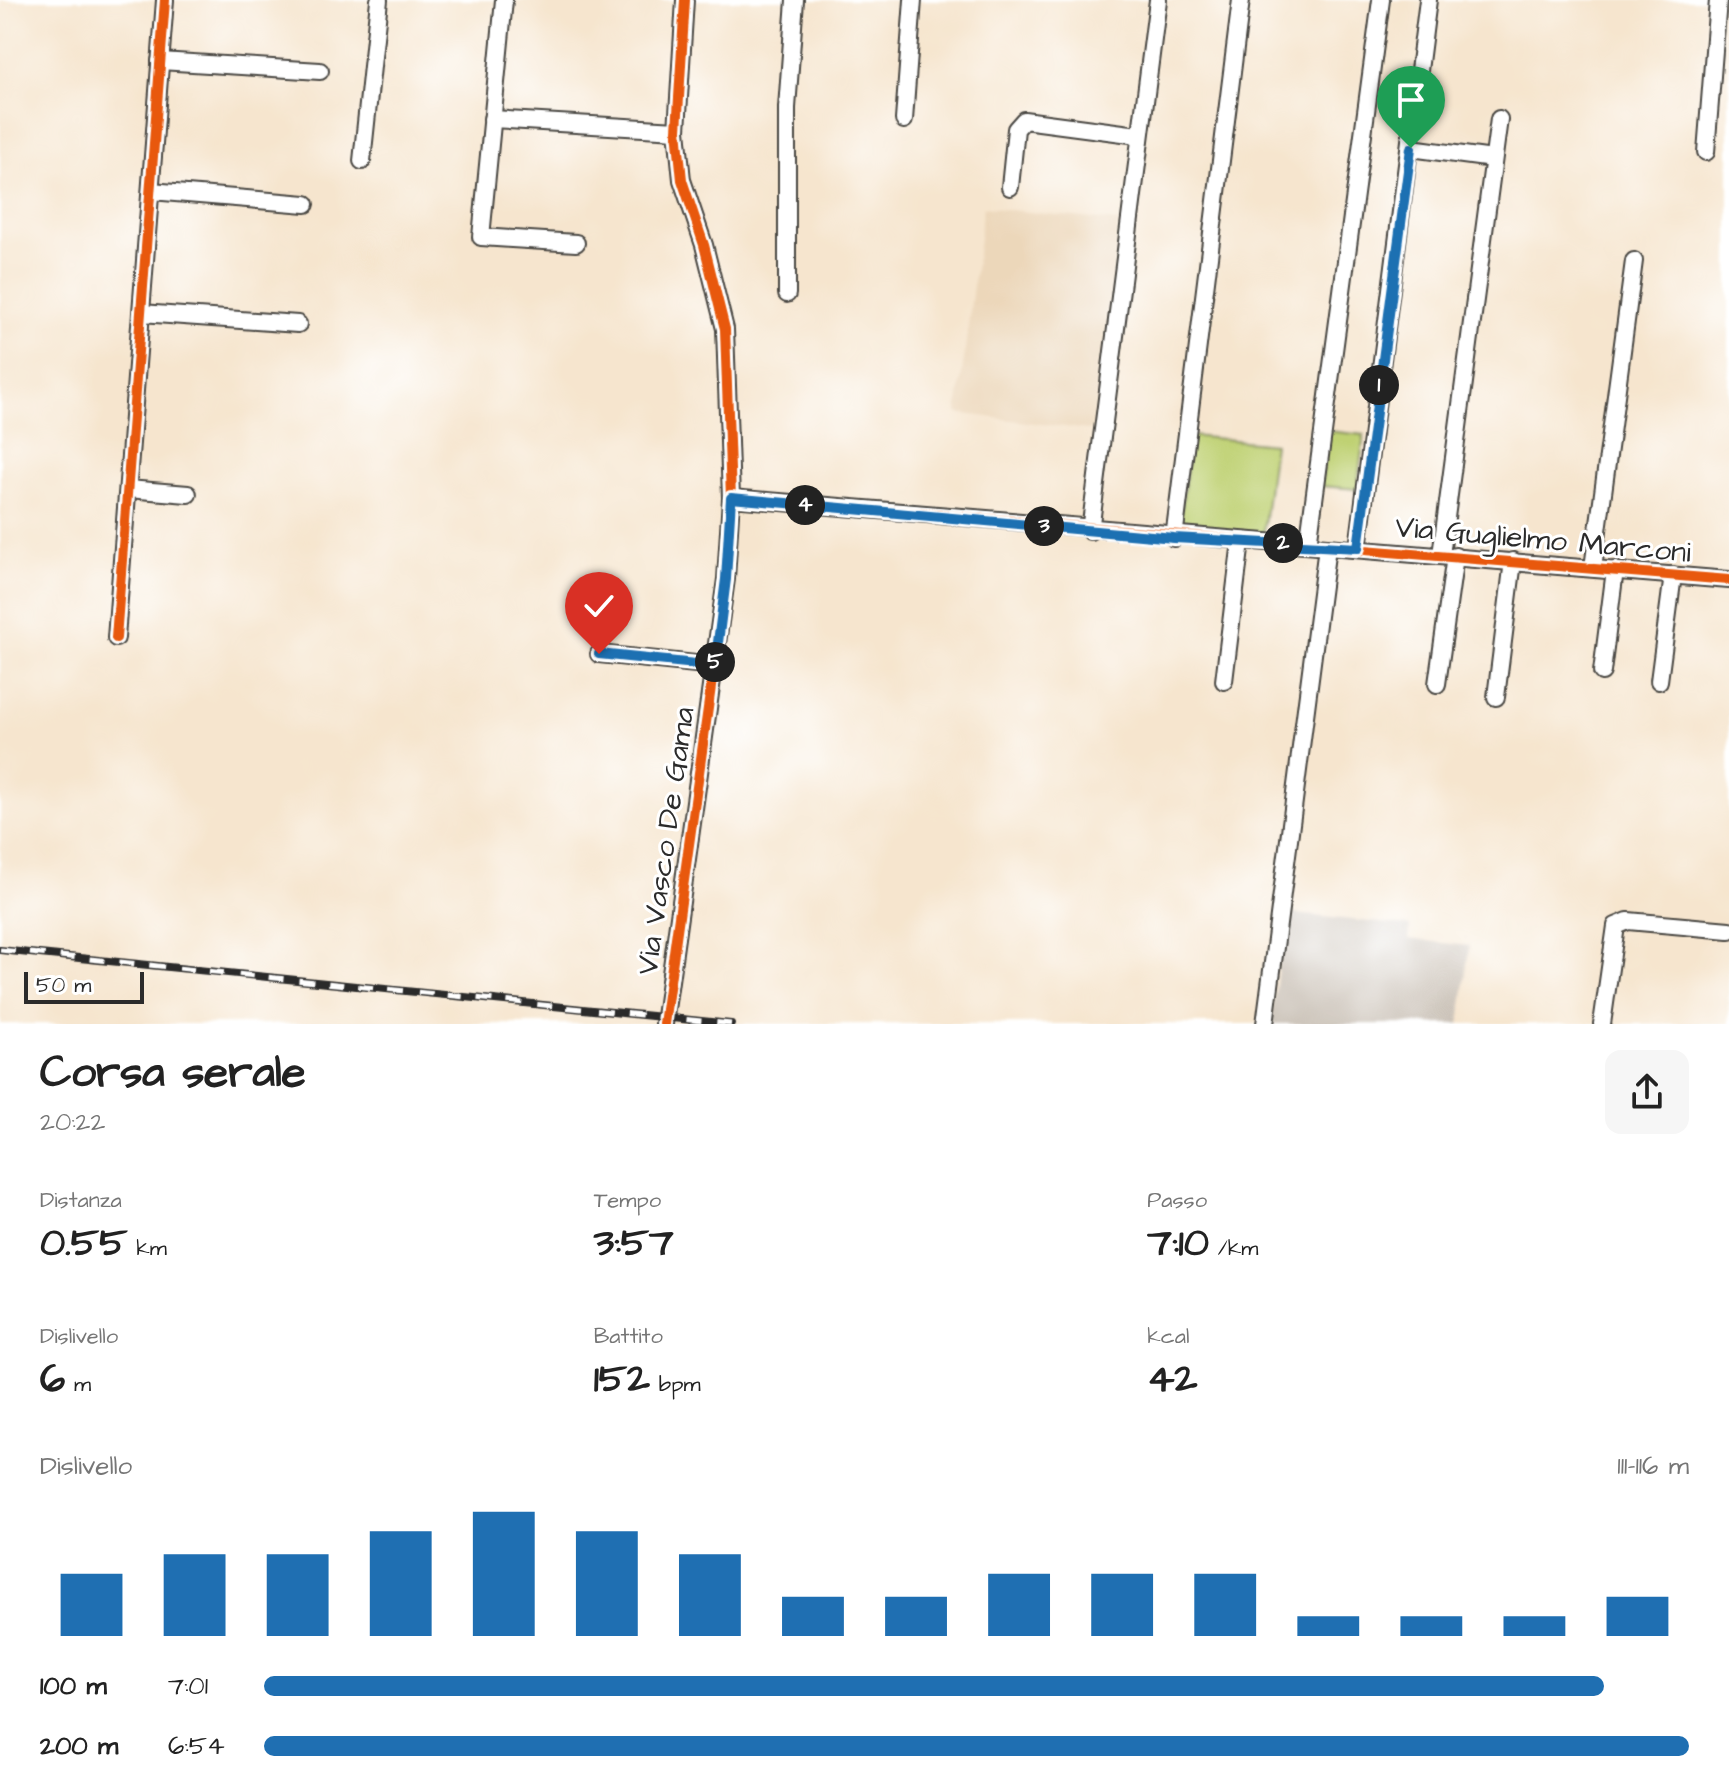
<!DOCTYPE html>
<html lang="it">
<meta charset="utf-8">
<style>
:root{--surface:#fff;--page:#f6f6f6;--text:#222;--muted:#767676;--accent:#1f6fb2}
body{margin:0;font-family:"Architects Daughter",sans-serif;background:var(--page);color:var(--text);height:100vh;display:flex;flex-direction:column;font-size:30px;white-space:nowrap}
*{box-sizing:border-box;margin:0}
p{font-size:26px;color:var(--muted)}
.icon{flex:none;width:44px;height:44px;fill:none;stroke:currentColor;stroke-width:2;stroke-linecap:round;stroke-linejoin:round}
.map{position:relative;height:1024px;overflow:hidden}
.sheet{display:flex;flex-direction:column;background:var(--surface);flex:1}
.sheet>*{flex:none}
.scale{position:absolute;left:24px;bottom:20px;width:120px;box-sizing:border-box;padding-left:8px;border:4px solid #2b2b2b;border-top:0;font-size:22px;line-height:28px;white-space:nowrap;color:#2b2b2b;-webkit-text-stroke:6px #fff;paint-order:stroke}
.pin{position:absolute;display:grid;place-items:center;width:68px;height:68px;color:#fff;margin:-82px -34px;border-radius:50% 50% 50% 0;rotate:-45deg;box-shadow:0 0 8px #0007}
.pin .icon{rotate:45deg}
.km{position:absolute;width:40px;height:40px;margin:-20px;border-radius:50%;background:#222;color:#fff;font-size:22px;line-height:40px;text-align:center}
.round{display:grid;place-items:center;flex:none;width:84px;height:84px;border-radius:16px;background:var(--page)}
.summary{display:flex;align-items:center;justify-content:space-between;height:136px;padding:0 40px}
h1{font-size:44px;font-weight:800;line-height:60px}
.metrics{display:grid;grid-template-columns:repeat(3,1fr);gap:12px;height:136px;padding:8px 40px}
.metrics div{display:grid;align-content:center}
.metrics b{font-size:40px;font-weight:800}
.metrics small{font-size:22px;font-weight:400}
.metrics p{font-size:22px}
.chart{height:224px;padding:16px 40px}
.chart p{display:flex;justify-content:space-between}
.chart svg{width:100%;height:144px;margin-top:8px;stroke:var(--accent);stroke-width:6}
ul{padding:0 40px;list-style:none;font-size:26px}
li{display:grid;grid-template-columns:128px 96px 1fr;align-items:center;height:60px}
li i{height:20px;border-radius:10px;background:var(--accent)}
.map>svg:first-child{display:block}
.built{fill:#ecd7ba}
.industrial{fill:#cbc2b8}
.green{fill:#bfd173;stroke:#757e4f;stroke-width:2}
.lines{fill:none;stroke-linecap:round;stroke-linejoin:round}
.minor-casing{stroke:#494743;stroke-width:20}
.minor{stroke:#fff;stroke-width:16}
.rail-casing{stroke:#2b2b2b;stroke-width:8}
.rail{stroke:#fff;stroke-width:5;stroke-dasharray:15;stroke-linecap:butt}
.cycleway-casing{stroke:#fff;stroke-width:15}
.cycleway{stroke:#e8590c;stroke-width:10}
.route-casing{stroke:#fff;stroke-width:16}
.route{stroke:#1f6fb2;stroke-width:10}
.labels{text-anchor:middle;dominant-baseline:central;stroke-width:6;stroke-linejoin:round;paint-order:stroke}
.street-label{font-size:30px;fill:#2b2b2b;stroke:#fff}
</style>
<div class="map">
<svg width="1729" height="1024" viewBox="0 0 1729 1024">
<rect width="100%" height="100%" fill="#fff"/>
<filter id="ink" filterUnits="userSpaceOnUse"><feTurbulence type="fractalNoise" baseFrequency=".0125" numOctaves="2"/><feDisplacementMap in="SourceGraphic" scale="16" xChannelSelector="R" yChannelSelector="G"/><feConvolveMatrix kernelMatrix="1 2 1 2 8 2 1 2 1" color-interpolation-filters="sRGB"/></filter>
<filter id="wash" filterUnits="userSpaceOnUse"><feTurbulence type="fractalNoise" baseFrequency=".006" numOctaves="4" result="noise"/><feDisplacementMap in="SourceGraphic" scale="32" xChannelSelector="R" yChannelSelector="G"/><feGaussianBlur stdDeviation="1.8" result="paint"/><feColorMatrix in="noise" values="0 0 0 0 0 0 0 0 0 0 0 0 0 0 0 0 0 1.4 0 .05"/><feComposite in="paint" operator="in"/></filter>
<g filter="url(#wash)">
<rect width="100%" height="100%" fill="#f6e5ce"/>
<polygon class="built" points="983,207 1119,222 1096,431 957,413"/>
<polygon class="industrial" points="1285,913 1410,926 1409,939 1469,946 1460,1024 1271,1024"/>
<g class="green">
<polygon points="1328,431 1364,435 1357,489 1321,486"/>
<polygon points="1191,436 1274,444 1263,533 1179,528"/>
</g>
</g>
<g filter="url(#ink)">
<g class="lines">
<defs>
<g id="minor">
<polyline points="504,0 481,237 576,243"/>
<polyline points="160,61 320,71"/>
<polyline points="492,119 677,130"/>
<polyline points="904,120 913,0"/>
<polyline points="1411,148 1493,159"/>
<polyline points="1706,152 1718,0"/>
<polyline points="362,161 379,0"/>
<polyline points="1010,187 1016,129 1024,120 1138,135"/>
<polyline points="151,191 306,204"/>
<polyline points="787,294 787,108 795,0"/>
<polyline points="141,313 298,324"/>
<polyline points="128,489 188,494"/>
<path d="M731 498C1063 528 1396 552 1729 580"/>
<polyline points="1090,531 1158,0"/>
<polyline points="1174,538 1241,0"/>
<polyline points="1308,545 1381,0"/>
<polyline points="1358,548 1428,0"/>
<polyline points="1441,555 1499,119"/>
<polyline points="1593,568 1634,261"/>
<polyline points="116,638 165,0"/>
<polyline points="599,654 715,666"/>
<polyline points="1602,672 1615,570"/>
<polyline points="1224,681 1241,541"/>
<polyline points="1659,681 1673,575"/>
<polyline points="1437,684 1455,556"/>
<polyline points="1496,697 1513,561"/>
<polyline points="664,1024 726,579 731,498 725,329 704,245 682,180 677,130 685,0"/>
<polyline points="1265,1024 1327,547"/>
<polyline points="1602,1024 1616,926 1628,921 1729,930"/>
</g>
</defs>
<use href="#minor" class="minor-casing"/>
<use href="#minor" class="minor"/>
<defs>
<polyline id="rail" points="0,950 731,1024"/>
</defs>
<use href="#rail" class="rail-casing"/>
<use href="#rail" class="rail"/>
<defs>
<g id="cycleway">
<path d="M731 498C1063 528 1396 552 1729 580"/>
<polyline points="116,638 165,0"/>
<polyline points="664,1024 726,579 731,498 725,329 704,245 682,180 677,130 685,0"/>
</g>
</defs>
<use href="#cycleway" class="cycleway-casing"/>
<use href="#cycleway" class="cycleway"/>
</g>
</g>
<g class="lines" filter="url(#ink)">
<defs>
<polyline id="route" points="599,654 715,666 726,579 731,498 1174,538 1358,548 1411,148"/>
</defs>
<use href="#route" class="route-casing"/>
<use href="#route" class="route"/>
</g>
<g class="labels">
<g class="street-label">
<text transform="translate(1543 540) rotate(5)">Via Guglielmo Marconi</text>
<text transform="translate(666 841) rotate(-82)">Via Vasco De Gama</text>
</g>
</g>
</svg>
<div class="scale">50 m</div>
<div class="pin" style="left:1411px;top:148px;background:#1e9e55"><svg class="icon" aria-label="arrive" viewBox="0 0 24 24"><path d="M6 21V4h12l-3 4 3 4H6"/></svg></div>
<div class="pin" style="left:599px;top:654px;background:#d93025"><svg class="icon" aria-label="check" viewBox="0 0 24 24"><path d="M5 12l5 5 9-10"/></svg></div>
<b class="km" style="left:1379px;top:385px">1</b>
<b class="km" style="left:1283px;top:543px">2</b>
<b class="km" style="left:1044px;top:526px">3</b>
<b class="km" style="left:805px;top:505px">4</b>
<b class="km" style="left:715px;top:662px">5</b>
</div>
<section class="sheet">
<div class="summary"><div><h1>Corsa serale</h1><p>20:22</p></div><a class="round"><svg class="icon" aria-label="share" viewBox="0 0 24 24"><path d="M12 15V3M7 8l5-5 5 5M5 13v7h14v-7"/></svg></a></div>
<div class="metrics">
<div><p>Distanza</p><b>0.55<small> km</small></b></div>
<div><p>Tempo</p><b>3:57</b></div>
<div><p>Passo</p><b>7:10<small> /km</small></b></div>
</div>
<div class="metrics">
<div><p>Dislivello</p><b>6<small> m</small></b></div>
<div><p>Battito</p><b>152<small> bpm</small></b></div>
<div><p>kcal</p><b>42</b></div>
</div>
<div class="chart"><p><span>Dislivello</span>111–116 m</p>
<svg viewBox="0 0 160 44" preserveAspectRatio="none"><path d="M5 44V25M15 44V19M25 44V19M35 44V12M45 44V6M55 44V12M65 44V19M75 44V32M85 44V32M95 44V25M105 44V25M115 44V25M125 44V38M135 44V38M145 44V38M155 44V32"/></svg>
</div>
<ul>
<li><b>100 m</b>7:01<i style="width:94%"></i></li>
<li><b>200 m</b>6:54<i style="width:100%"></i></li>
</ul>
</section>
